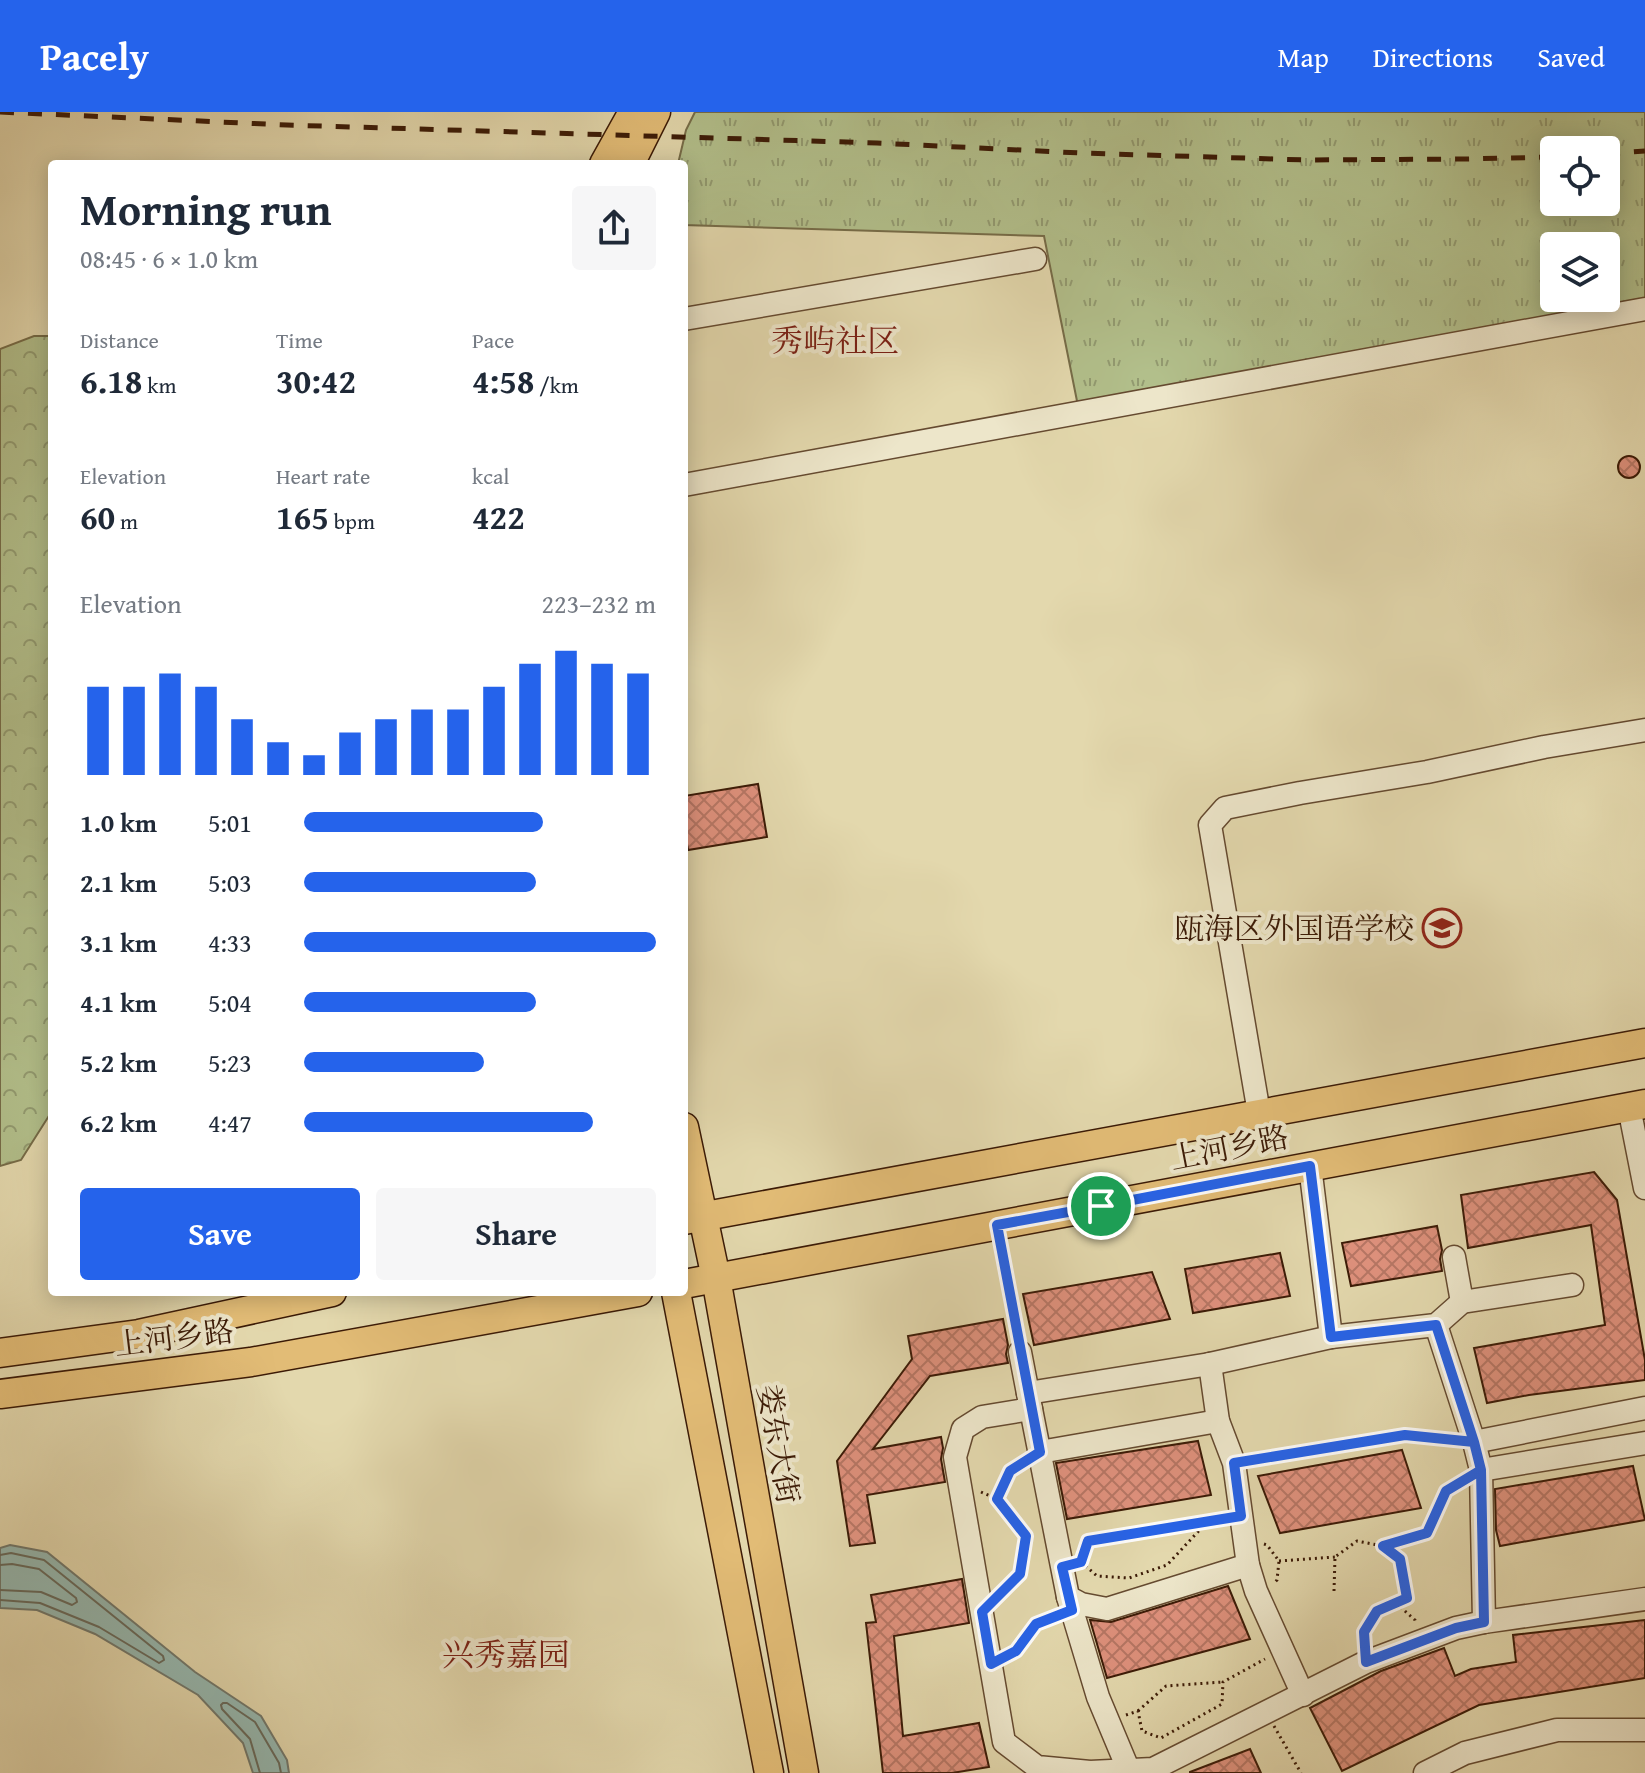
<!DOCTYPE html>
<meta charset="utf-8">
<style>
:root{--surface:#fff;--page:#f6f6f7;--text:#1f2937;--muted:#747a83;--accent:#2563eb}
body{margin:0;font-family:"Gentium Book Plus","Noto Serif SC",serif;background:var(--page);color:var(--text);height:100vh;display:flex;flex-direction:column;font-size:30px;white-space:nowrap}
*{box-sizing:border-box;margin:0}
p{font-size:26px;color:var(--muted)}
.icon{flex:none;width:44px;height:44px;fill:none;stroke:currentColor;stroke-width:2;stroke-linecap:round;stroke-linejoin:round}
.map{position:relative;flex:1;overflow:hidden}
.sheet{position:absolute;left:48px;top:48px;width:640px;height:1136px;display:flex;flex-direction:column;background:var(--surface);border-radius:8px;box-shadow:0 4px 20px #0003}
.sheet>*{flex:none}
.tools{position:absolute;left:1540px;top:24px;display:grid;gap:16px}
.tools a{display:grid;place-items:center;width:80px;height:80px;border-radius:8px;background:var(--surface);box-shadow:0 4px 20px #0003;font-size:40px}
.pin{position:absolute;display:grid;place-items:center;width:68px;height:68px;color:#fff;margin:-34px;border:4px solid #fff;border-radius:50%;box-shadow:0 2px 8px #0007}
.round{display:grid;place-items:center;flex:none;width:84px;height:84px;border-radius:8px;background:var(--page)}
.head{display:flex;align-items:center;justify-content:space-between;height:136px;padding:0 32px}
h1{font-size:44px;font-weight:600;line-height:60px}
.stats{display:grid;grid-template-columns:repeat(3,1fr);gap:12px;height:136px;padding:8px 32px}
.stats div{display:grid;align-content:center}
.stats b{font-size:34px;font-weight:600}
.stats small{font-size:22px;font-weight:400}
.stats p{font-size:22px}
.chart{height:224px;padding:16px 32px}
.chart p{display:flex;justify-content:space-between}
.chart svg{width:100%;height:144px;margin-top:8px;stroke:var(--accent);stroke-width:6}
.button{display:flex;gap:16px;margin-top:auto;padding:16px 32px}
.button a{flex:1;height:92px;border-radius:8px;background:var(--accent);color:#fff;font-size:32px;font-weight:600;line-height:92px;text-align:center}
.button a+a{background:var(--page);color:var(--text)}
ul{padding:0 32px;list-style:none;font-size:26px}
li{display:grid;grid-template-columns:128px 96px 1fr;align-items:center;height:60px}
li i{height:20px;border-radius:10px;background:var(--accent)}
header{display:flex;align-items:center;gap:48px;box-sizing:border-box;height:112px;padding:0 40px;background:var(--accent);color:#fff}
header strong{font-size:38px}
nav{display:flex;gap:44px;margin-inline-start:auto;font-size:28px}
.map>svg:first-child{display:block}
.grass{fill:url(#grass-tufts);stroke:#766c48;stroke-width:2;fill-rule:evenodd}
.forest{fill:url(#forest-crowns);stroke:#766c48;stroke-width:2}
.water{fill:#96b9b1;stroke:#72796d;stroke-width:2}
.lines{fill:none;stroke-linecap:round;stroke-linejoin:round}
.shore{stroke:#686a5c;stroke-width:2}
.building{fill:url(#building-cross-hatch);stroke:#3b1a06;stroke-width:2}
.minor-casing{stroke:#654a30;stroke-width:25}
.major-casing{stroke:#3b1a06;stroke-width:31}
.path{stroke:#3b1a06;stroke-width:3;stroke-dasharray:2 4;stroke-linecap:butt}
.minor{stroke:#ede6ca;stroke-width:22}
.major{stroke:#e2bc76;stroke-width:28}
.rail{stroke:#3b1a06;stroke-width:5;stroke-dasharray:14 14;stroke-linecap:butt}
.route-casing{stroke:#fff;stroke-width:16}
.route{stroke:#2563eb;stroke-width:10}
.labels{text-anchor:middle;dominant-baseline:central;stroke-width:8;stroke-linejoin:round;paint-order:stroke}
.poi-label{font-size:30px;fill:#3b1a06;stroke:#ede6ca;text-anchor:end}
.street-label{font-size:30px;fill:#3b1a06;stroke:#ede6ca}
.neighbourhood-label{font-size:32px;fill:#7a1f14;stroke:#ede6ca}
</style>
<header>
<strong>Pacely</strong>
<nav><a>Map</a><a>Directions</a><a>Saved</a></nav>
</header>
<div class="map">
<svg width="1645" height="1661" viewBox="0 0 1645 1661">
<defs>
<pattern id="grass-tufts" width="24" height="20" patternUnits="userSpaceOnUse" patternTransform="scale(2)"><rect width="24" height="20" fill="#b2bf8b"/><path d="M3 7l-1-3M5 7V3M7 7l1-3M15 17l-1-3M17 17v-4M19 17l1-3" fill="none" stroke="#929a70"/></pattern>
<pattern id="forest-crowns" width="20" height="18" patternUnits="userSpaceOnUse" patternTransform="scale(2)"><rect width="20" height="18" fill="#b2bf8b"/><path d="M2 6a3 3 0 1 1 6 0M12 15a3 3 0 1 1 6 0" fill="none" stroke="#929a70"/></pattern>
<pattern id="building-cross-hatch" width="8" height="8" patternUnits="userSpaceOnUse" patternTransform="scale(2)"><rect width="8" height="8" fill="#df917d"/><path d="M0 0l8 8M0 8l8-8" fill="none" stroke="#b67664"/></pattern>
</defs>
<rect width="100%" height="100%" fill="#e3d8ad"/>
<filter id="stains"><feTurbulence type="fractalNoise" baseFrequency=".0025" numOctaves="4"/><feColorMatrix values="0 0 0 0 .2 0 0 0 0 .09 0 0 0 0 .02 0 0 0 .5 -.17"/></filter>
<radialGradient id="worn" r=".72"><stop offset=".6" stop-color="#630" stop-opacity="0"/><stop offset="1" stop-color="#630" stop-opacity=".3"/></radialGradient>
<path class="grass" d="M695 0H1645V191L1078 294 1044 124 684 113V52H678L686 18ZM1554 38H1606V90H1554ZM1554 134H1606V186H1554Z"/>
<polygon class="forest" points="34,224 52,224 52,999 21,1048 0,1054 0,237"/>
<polygon class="water" points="10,1433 47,1440 195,1560 261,1604 287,1648 289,1661 253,1661 243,1631 198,1583 95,1522 37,1498 0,1496 0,1436"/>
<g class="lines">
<g class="shore">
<polyline points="0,1443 11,1441 44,1448 163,1544 164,1548 159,1551 99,1515 40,1491 0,1488"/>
<polyline points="0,1453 12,1452 39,1457 76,1486 77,1490 72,1493 41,1480 0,1478"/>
<polyline points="260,1661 250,1627 222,1597 221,1593 223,1591 227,1591 255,1610 279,1651 281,1661"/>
</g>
</g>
<g class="building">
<circle cx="1629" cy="355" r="11"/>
<polygon points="758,672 767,725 688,738 684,714 684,684"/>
<polygon points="1594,1060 1617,1088 1645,1248 1645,1268 1529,1283 1487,1291 1474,1236 1605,1213 1591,1113 1468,1136 1461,1083"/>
<polygon points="1437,1114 1442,1138 1440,1147 1442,1159 1351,1174 1342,1131"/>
<polygon points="1280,1141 1290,1184 1193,1201 1185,1157"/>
<polygon points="1152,1160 1170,1207 1034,1233 1023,1182"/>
<polygon points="1003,1207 1008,1233 1006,1242 1008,1251 930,1264 873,1337 941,1325 943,1336 941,1347 945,1370 867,1383 875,1431 850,1434 837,1349 912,1247 908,1224"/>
<polygon points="1198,1329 1211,1383 1067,1407 1056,1351"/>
<polygon points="1402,1338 1421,1396 1280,1421 1258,1364"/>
<polygon points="1633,1354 1645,1408 1500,1434 1496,1418 1495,1377"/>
<polygon points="962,1467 969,1511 894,1524 903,1624 979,1611 989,1655 952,1661 883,1661 866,1511 876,1510 871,1483"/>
<polygon points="1228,1474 1250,1527 1107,1566 1090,1508 1111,1510"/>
<polygon points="1645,1508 1645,1566 1479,1593 1342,1659 1310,1596 1381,1559 1444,1536 1455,1564 1471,1557 1516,1550 1513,1523"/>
<polygon points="1250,1637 1261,1661 1190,1661 1190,1660"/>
</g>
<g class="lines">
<defs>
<g id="minor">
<polyline points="684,207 1035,147"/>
<polyline points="684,373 1645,197"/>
<polyline points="1629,995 1645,1076"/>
<polyline points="1259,1001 1210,713 1225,696 1300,681 1427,660 1544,635 1645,618"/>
<polyline points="1310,1054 1331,1225"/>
<polyline points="1454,1145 1462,1190"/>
<polyline points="1436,1213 1474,1330 1481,1358 1484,1510"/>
<polyline points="1020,1240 1031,1297 982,1305 963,1317 955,1345 1004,1630 1037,1655 1090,1660 1153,1657 1366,1550 1456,1516 1484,1510 1645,1487"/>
<polyline points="1210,1252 1218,1309 1234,1351 1248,1453 1256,1479 1303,1583"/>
<polyline points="1028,1281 1210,1252 1331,1225 1436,1213 1462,1190 1572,1173"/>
<polyline points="1031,1297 1068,1485 1081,1492 1107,1497 1248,1453"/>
<polyline points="1474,1330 1645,1296"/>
<polyline points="1040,1340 1218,1309"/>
<polyline points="1481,1358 1645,1331"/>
<polyline points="1068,1485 1098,1585 1129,1659"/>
<polyline points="1425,1661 1465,1641 1557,1618 1645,1618"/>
</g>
<g id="major">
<polyline points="604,52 633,0"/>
<polyline points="630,52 656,0"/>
<polyline points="684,1015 716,1166 804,1661"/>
<polyline points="684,1108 1645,931"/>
<polyline points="684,1172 1645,992"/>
<polyline points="676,1180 769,1661"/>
<polyline points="0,1241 139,1222 332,1180"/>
<polyline points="0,1282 251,1250 638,1180"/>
</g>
</defs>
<use href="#minor" class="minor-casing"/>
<use href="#major" class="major-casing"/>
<g class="path">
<polyline points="1001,1134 1017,1221"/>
<polyline points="1253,1348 1405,1323 1455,1328"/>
<polyline points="981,1380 997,1387 1026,1424 1020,1462 999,1482"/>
<polyline points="997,1387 1010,1359 1024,1350"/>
<polyline points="1264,1432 1267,1433 1279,1449 1277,1468 1273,1472"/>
<polyline points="1383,1434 1427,1421 1446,1379 1464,1369"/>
<polyline points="1279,1449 1335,1445"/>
<polyline points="1081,1450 1097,1464 1129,1466 1167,1453 1208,1409 1223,1407"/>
<polyline points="1081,1450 1088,1429 1208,1409"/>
<path d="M1334 1479 1335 1445 1357 1429 1383 1434 1400 1447 1407 1486C1385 1496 1362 1503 1364 1531"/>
<polyline points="1396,1491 1415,1508 1416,1511"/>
<polyline points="1009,1543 1016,1539 1036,1512 1053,1506"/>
<polyline points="1138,1599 1166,1574 1223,1570"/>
<polyline points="1126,1603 1138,1599 1142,1619 1161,1626 1222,1592 1223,1570 1265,1547"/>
<polyline points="1274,1614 1301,1661"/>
</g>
<use href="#minor" class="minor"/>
<use href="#major" class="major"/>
<g class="rail">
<polyline points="0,0 287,13 877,31 1080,41 1307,48 1464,47 1554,45"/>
<polyline points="1606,42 1645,39"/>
</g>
</g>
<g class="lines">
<defs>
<polyline id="route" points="1101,1094 997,1113 1040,1340 1010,1359 997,1387 1026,1424 1020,1462 982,1500 991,1552 1016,1539 1036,1512 1072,1498 1062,1455 1081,1450 1088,1429 1241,1404 1234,1351 1405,1323 1474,1330 1481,1358 1446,1379 1427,1421 1383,1434 1400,1447 1407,1486 1377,1499 1364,1520 1366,1550 1456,1516 1484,1510 1481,1358 1474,1330 1436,1213 1331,1225 1310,1054 1101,1094"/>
</defs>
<use href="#route" class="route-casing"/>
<use href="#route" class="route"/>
</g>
<defs>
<symbol id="school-ring" viewBox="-11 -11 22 22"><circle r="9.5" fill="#ede6ca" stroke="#8f2418" stroke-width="1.5"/><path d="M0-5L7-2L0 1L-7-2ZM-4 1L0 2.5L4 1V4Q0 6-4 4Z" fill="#8f2418"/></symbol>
</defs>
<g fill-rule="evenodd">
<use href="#school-ring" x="1420" y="794" width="44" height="44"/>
</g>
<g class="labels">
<g class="poi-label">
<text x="1414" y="816">瓯海区外国语学校</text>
</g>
<g class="street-label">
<text transform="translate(1229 1035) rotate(-11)">上河乡路</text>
<text transform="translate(174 1225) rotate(-7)">上河乡路</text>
<text transform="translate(779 1332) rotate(80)">娄东大街</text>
</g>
<g class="neighbourhood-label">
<text x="835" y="228">秀屿社区</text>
<text x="506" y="1542">兴秀嘉园</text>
</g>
</g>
<rect width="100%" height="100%" filter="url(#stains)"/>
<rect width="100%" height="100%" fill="url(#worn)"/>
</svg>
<div class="tools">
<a><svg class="icon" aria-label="locate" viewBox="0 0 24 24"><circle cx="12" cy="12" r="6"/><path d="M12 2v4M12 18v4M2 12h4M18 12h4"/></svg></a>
<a><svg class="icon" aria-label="layers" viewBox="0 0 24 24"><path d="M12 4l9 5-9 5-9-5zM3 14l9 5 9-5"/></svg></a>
</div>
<div class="pin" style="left:1101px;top:1094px;background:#1e9e55"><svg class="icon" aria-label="arrive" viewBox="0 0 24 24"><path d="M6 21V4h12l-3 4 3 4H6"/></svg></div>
<section class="sheet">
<div class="head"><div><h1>Morning run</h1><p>08:45 · 6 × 1.0 km</p></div><a class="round"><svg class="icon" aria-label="share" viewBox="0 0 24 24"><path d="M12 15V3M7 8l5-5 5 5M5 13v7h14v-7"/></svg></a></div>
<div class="stats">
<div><p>Distance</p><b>6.18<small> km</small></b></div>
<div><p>Time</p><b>30:42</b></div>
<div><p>Pace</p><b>4:58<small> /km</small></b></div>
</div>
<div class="stats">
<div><p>Elevation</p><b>60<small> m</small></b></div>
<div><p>Heart rate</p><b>165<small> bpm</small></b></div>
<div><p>kcal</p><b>422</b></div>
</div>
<div class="chart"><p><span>Elevation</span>223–232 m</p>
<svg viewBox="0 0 160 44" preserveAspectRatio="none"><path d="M5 44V17M15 44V17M25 44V13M35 44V17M45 44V27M55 44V34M65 44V38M75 44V31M85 44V27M95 44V24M105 44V24M115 44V17M125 44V10M135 44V6M145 44V10M155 44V13"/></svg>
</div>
<ul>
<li><b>1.0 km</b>5:01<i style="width:68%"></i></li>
<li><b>2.1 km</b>5:03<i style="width:66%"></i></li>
<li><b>3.1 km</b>4:33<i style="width:100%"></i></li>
<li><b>4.1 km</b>5:04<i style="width:66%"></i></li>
<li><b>5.2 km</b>5:23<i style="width:51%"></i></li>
<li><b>6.2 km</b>4:47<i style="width:82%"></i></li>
</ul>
<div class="button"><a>Save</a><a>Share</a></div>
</section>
</div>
